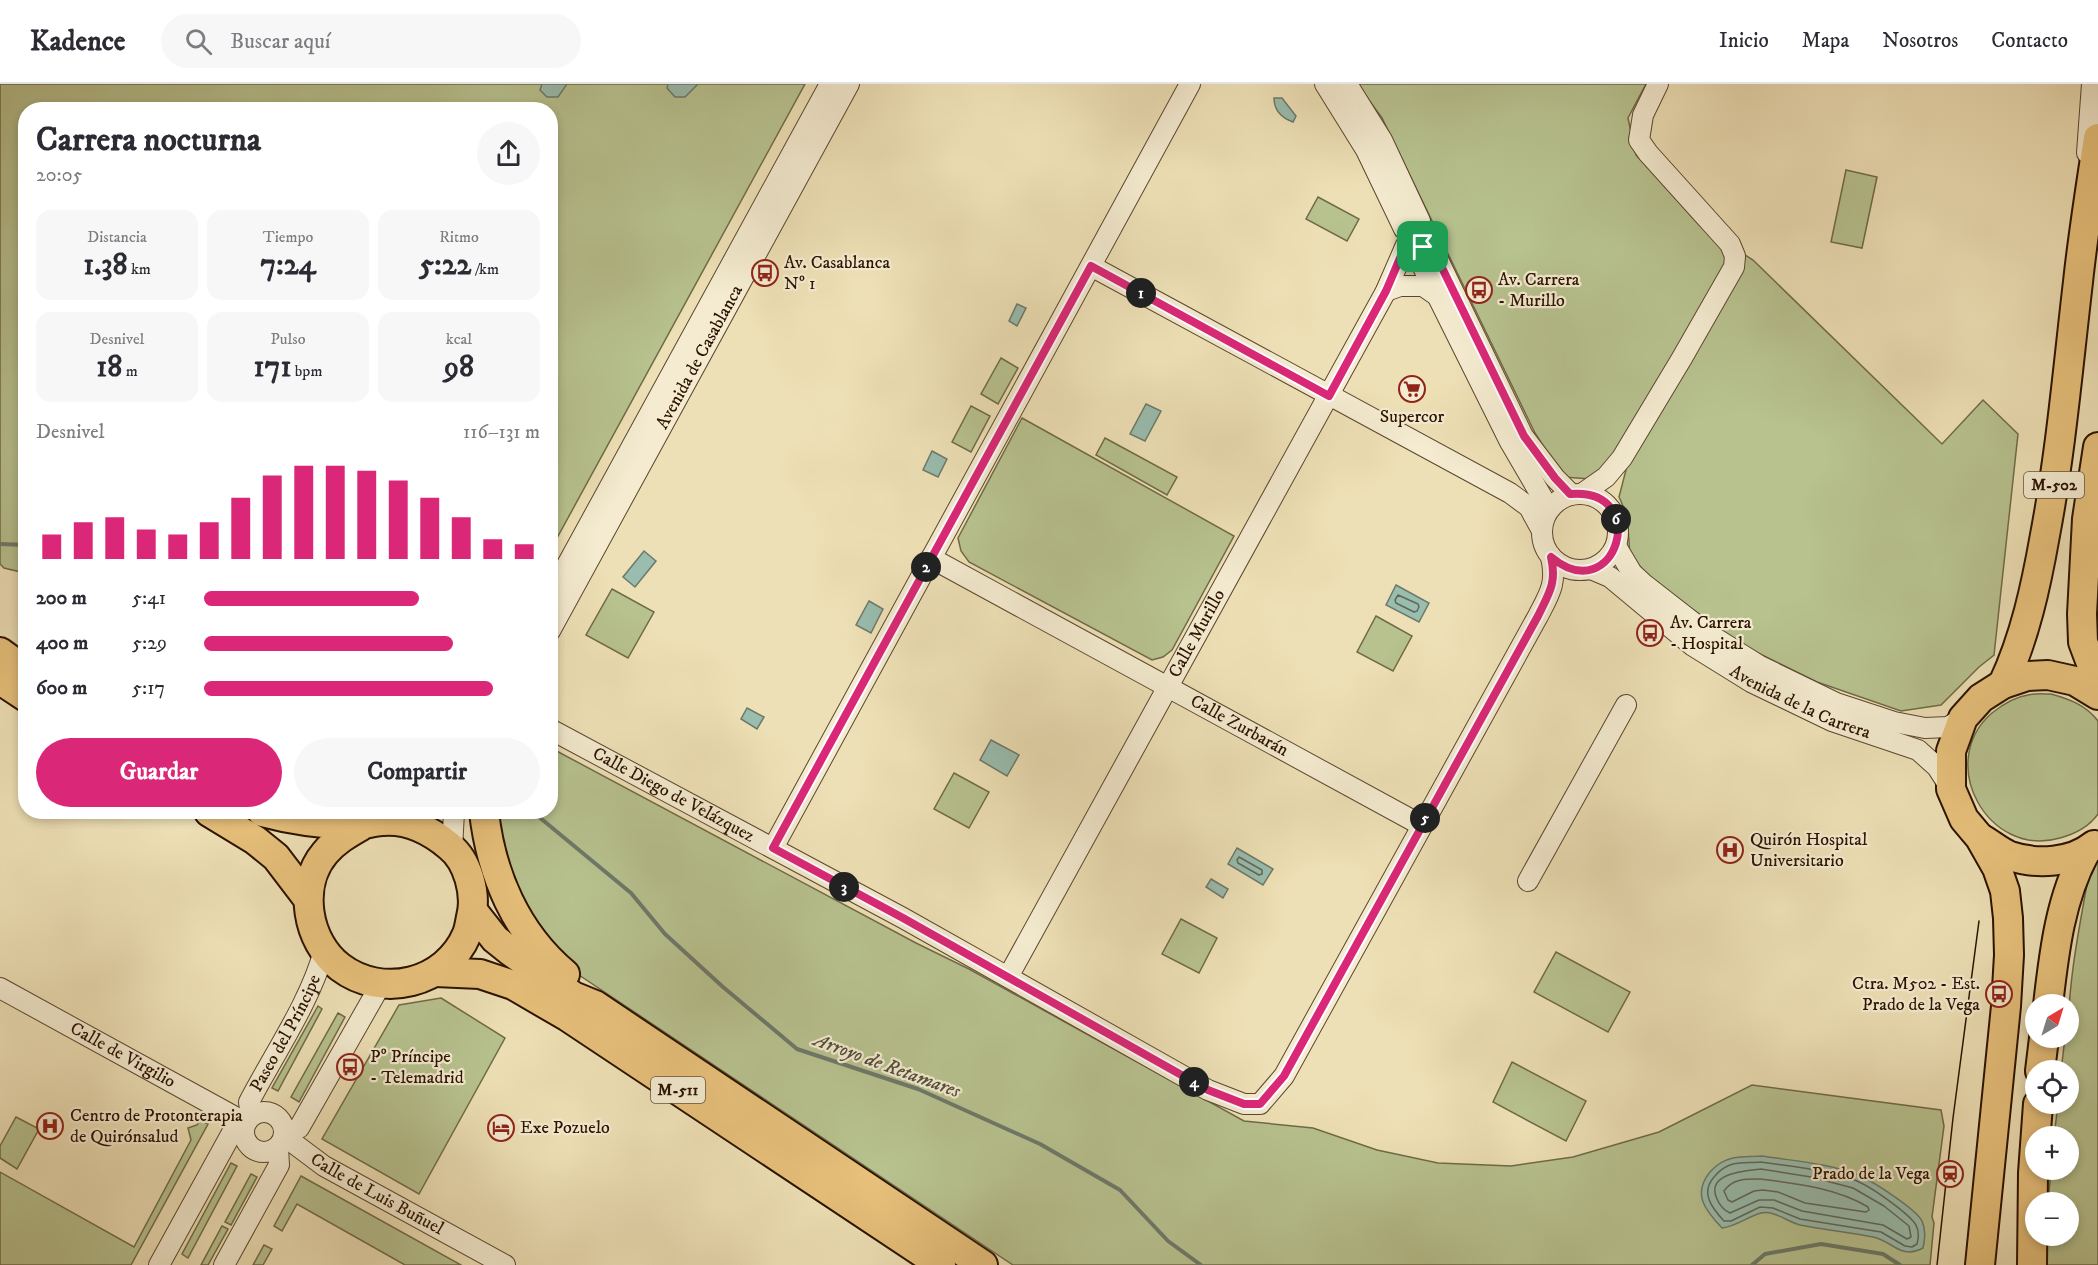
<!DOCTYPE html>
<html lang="es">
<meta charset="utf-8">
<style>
:root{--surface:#fff;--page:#f7f7f7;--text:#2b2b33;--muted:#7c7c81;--line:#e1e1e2;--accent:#db2777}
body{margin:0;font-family:"IM FELL DW Pica",serif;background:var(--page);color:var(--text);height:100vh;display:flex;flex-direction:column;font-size:22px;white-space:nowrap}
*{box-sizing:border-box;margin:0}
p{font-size:20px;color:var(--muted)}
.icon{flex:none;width:33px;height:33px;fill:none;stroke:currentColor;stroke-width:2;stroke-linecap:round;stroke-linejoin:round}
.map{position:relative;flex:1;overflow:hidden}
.panel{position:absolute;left:18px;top:18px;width:540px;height:717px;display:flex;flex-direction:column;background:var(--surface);border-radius:24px;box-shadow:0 3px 9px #0003}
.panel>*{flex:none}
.needle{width:39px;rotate:38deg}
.fabs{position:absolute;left:2025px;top:910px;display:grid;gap:12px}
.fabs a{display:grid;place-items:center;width:54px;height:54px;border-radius:50%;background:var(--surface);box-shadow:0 3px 9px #0003;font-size:30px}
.pin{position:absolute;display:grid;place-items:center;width:51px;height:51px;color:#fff;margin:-26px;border-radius:12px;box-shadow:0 3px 9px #0006}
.km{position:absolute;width:30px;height:30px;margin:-15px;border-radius:50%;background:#222;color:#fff;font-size:16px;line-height:30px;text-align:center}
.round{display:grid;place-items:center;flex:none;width:63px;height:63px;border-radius:32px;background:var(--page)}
.summary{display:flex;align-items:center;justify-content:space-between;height:102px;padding:0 18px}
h1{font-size:33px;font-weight:700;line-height:45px}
.metrics{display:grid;grid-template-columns:repeat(3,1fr);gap:9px;height:102px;padding:6px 18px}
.metrics div{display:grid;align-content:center;border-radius:15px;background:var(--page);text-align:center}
.metrics b{font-size:30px;font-weight:700}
.metrics small{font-size:16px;font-weight:400}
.metrics p{font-size:16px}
.chart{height:168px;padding:12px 18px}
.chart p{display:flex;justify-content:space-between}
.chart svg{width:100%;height:108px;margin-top:6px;stroke:var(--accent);stroke-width:6}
.cta{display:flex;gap:12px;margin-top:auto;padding:12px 18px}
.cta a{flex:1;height:69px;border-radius:36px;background:var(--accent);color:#fff;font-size:24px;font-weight:700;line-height:69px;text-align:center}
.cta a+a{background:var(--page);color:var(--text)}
ul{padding:0 18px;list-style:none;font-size:20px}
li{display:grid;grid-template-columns:96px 72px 1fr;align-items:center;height:45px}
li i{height:15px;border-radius:8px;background:var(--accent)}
header{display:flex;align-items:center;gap:36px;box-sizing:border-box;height:84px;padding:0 30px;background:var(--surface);border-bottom:2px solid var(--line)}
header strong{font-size:28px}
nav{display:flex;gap:33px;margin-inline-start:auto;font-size:21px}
.search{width:420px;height:54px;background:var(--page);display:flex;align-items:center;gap:15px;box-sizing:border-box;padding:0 21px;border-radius:33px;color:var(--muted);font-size:22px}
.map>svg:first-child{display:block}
.green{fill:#b7c28f;stroke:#706a48;stroke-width:1.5}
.water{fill:#99bdaf;stroke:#6d7969;stroke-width:1.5}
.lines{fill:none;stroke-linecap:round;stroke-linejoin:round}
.shore{stroke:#626858;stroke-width:1.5}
.stream{stroke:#6d7969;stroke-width:4}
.minor-casing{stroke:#5b462e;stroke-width:22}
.highway-casing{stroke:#2a1200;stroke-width:32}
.minor{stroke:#f4ebd0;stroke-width:20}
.highway{stroke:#e7c07b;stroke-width:28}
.tram{stroke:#2a1200;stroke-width:1.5}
.route-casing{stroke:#fff;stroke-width:12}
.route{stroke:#db2777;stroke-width:8}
.labels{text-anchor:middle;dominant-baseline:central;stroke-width:4.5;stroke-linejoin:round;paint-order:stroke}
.shield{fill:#f4ebd0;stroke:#67533e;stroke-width:1.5}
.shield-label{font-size:16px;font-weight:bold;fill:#2a1200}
.poi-label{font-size:18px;fill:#2a1200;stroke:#f4ebd0;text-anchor:start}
.street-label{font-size:18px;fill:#2a1200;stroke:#f4ebd0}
.water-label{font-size:20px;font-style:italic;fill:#514e3d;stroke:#f4ebd0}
</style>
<header>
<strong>Kadence</strong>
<div class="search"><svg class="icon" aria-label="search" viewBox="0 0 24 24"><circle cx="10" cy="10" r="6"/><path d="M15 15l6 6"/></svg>Buscar aquí</div>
<nav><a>Inicio</a><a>Mapa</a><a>Nosotros</a><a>Contacto</a></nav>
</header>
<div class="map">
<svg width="2098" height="1181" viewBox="0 0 2098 1181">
<rect width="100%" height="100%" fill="#eee0b6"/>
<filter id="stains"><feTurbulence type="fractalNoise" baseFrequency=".00333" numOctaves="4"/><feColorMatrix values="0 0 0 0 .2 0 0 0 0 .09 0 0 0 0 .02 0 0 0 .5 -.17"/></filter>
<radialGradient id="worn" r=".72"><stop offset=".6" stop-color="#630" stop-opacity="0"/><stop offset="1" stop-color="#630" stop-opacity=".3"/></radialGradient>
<g class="green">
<polygon points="0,0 805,0 551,465 550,26 26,26 25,489 4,484 0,480"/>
<polygon points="1357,0 1646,0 1628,34 1636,71 1700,142 1753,176 1942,360 1983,316 2018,350 1994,571 1979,583 1941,621 1901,627 1817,598 1746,563 1654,498 1630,471 1627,431 1619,413 1627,382 1591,395 1563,393 1535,349 1382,34"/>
<polygon points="1846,86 1877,93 1862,164 1831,158"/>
<polygon points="1318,113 1359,135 1347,157 1306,135"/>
<polygon points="1001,274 1018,284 998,320 981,310"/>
<polygon points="971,322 990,332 971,368 952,358"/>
<polygon points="1022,334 1234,452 1172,566 1163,573 1152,576 969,478 961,467 958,454"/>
<polygon points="1105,354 1177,393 1167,411 1096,371"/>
<polygon points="612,505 654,528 628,574 586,551"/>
<polygon points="1376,532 1412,552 1393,587 1357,568"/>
<path d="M2051 610C2069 615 2086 621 2098 637V730C2089 743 2075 750 2060 754 1988 775 1935 678 1992 629 2002 621 2014 613 2028 611 2035 609 2044 610 2051 610Z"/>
<polygon points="551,664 916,859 969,885 1244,1037 1313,1044 1377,1066 1438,1079 1511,1082 1573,1073 1659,1048 1752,1001 1941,1026 1944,1042 1932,1133 1934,1139 1930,1181 1013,1181 567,883 528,838 490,728 550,728"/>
<polygon points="954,689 989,708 969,744 934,725"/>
<path d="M2098 777V1181H2045V1152H2068V1119H2048L2051 1086H2068V1053H2054L2058 1020H2068V987H2061L2065 954H2068C2068 895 2080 841 2090 783Z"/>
<polygon points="1181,835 1217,854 1199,889 1162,870"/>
<polygon points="1556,868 1630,908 1608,948 1534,908"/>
<polygon points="441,914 505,954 419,1110 322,1055 399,921"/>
<polygon points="318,922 322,925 278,1007 272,1004"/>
<polygon points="338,929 345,933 299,1018 291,1013"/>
<polygon points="1512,978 1586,1017 1566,1057 1493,1018"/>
<polygon points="16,1033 39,1045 17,1085 0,1074 0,1062"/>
<polygon points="200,1036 208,1040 131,1181 0,1181 0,1088 134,1163 191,1056 188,1044 197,1041"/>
<polygon points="231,1079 237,1082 188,1174 182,1170"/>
<polygon points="251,1090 257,1093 231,1141 225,1138"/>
<polygon points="301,1092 461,1181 405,1181 297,1120 282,1147 274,1142"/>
<polygon points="222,1142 228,1145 208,1181 201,1181"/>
<polygon points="264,1161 272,1165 263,1181 253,1181"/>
</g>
<g class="water">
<polygon points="542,0 567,0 558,13 547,13 540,6"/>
<polygon points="668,0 698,0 685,13 675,13 667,4"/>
<path d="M1274 14H1282L1296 32 1293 38C1282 34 1274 26 1274 14Z"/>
<polygon points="1017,220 1026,224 1017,242 1009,237"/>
<polygon points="1146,320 1161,327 1145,357 1130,350"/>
<polygon points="932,367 947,375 938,393 923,386"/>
<polygon points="644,467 656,477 635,503 623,493"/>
<polygon points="1396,501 1429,519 1419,538 1386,521"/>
<polygon points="869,517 883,525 871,549 856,541"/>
<polygon points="747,624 764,633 757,645 741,635"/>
<polygon points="991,656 1019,671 1007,692 980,676"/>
<polygon points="1237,764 1273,785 1263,801 1228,780"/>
<polygon points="1211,795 1228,805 1223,814 1206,803"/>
<path d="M1762 1072C1793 1077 1828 1079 1858 1091 1871 1096 1916 1125 1922 1137 1926 1146 1925 1154 1923 1164 1900 1176 1893 1157 1873 1153 1849 1148 1824 1146 1800 1141 1788 1138 1774 1126 1761 1129 1747 1133 1737 1142 1722 1144 1705 1126 1692 1110 1710 1088 1716 1081 1724 1076 1733 1074 1743 1072 1752 1073 1762 1072Z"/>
</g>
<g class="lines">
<g class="shore">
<polygon points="1398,511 1418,520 1419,523 1417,527 1414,528 1396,519 1395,516"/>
<polygon points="1239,773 1262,786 1262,790 1259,791 1238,779 1237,776"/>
<path d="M1761 1078C1788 1082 1834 1086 1857 1097 1873 1104 1887 1115 1900 1125 1913 1136 1922 1142 1917 1160L1912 1163 1905 1162 1881 1148 1800 1135 1773 1124 1760 1123 1731 1137H1724C1712 1124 1700 1109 1714 1093 1719 1087 1725 1082 1733 1080 1742 1078 1752 1079 1761 1078Z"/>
<path d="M1761 1085 1811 1093 1853 1104 1884 1122 1909 1142 1911 1153 1907 1155 1883 1141 1802 1127 1774 1116H1759L1730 1129C1723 1126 1720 1122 1717 1115 1705 1089 1745 1087 1761 1085Z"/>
<path d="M1761 1095C1798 1100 1836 1104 1868 1123L1869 1126 1866 1128 1805 1119 1778 1108 1763 1106 1754 1107 1732 1118 1728 1116 1724 1107C1733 1094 1746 1095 1761 1095Z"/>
</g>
<g class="stream">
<polyline points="0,460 26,461"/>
<polyline points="533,728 631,809 665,850 723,903 797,965 918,1005 1040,1060 1120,1106 1168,1157 1201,1181"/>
<polyline points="1752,1181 1765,1170 1821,1160 1883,1170 1900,1181"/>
</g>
<defs>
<g id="minor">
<polyline points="1325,0 1366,66 1404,145"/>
<polyline points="1347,0 1382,56 1420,137"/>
<polyline points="2087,69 2092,0"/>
<polyline points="1429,157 1523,352 1555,394 1571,410"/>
<polyline points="1414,165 1510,358 1549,425"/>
<polyline points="1091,182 1510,409 1529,423 1541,445"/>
<polyline points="1386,207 1400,202 1423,202 1439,213"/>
<polyline points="1583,409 1606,393 1622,374 1682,274 1734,183 1735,172 1730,160 1648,69 1639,56 1643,31 1658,0"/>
<circle cx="1580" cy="448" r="38"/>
<polyline points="1616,462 1632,489 1645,501 1704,547 1760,582 1836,619 1894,638 1925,644 1948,643 1963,634"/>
<path id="s1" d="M931 474 1421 741"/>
<path id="s2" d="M1591 485 1610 493 1693 562 1751 598 1832 637 1918 666 1937 683 1951 705"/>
<polyline points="550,512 830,0"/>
<path id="s3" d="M550 547 849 0"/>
<path id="s4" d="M550 645 903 834 1208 1006 1244 1020H1260L1284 992 1538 532C1550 509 1557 499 1551 473"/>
<polyline points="773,764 1190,0"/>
<polyline points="452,765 454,728"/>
<polyline points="1528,797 1626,621"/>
<path id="s5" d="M1008 893 1386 207 1406 161"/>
<path id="s6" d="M0 904 246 1039"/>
<circle cx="264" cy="1048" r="20"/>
<path id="s7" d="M251 1032 249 1018C274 970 310 918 324 867"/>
<polyline points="284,1050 299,1044 381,900"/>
<path id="s8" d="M284 1052 324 1082 505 1181"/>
<polyline points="159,1181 234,1045 244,1044"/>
<polyline points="224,1181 279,1081 278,1063"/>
</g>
<g id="highway">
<polyline points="2098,363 2087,435 2082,530 2083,558 2098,598"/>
<polyline points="0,568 26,587"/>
<polyline points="0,596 26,613"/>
<path d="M2003 600C2025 553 2036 502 2045 451 2061 367 2068 283 2078 198 2083 150 2091 102 2098 54"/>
<polyline points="209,728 255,756 276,773 308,815"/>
<path d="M262 728C292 736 321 740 352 741 363 742 372 737 383 737 409 735 430 746 449 762 468 777 477 810 471 833 470 838 469 845 467 850 446 900 382 915 340 883 307 858 297 802 325 769 335 757 347 750 361 742"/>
<path d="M484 728C491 790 516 849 565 890"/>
<path d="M1982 755C1991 760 2000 768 2010 772 2037 781 2072 779 2094 761"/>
<polyline points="473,827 495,855 510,867 573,912 595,921 983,1181"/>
<polyline points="435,888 480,890 513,901 568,933 941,1181"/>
<path d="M2048 921C2054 869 2060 814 2086 767"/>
<polyline points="2040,987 2044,954"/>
<polyline points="1980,1181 2006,922 2009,871 2008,834 2005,807 1997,784 1980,754 1964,735 1951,705 1951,667 1963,634 1981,614 2003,600 2027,592 2048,591 2075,597 2098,611"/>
<polyline points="2032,1181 2033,1089 2038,1020"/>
</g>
</defs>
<use href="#minor" class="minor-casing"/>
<use href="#highway" class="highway-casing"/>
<use href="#minor" class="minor"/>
<use href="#highway" class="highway"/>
<polyline class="tram" points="1937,1181 1953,1034 1979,837"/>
</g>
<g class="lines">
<defs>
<path id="route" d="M1429 157 1524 352 1555 394 1570 410C1653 403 1616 527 1551 473 1557 499 1549 509 1538 532L1284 992 1260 1020H1244L1208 1006 903 834 773 764 1091 182 1329 312 1386 207 1406 160C1416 166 1421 165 1429 157Z"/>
</defs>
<use href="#route" class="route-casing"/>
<use href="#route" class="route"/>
</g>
<defs>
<symbol id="bus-ring" viewBox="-11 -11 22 22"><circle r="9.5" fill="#f4ebd0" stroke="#8f2418" stroke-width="1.5"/><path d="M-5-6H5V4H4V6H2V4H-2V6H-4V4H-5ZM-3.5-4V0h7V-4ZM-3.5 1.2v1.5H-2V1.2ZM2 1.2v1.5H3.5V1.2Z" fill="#8f2418"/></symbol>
<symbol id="supermarket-ring" viewBox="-11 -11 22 22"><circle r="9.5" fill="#f4ebd0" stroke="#8f2418" stroke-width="1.5"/><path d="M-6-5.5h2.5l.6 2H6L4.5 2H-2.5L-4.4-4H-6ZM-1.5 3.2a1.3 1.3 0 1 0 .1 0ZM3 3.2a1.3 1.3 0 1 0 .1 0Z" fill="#8f2418"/></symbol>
<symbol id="hospital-ring" viewBox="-11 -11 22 22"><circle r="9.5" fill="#f4ebd0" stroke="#8f2418" stroke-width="1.5"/><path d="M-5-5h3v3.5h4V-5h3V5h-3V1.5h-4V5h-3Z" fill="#8f2418"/></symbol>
<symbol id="hotel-ring" viewBox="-11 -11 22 22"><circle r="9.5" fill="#f4ebd0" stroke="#8f2418" stroke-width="1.5"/><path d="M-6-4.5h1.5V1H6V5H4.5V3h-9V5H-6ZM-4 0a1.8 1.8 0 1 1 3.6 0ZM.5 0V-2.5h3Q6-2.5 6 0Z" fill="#8f2418"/></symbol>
<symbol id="station-ring" viewBox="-11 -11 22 22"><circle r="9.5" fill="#f4ebd0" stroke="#8f2418" stroke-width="1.5"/><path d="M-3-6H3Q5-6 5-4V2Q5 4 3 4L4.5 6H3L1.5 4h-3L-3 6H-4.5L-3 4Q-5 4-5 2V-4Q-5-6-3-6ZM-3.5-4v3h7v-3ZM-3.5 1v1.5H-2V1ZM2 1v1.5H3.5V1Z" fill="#8f2418"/></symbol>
</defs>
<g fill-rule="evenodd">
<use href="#bus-ring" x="750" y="174" width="30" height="30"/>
<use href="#bus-ring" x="1464" y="191" width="30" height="30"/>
<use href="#supermarket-ring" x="1397" y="290" width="30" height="30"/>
<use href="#bus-ring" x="1635" y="534" width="30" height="30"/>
<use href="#hospital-ring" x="1715" y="751" width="30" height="30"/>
<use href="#bus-ring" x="1984" y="895" width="30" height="30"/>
<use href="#bus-ring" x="335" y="968" width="30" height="30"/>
<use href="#hospital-ring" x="35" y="1027" width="30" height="30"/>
<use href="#hotel-ring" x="486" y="1029" width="30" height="30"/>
<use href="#station-ring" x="1935" y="1075" width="30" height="30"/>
</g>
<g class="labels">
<g class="shield">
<rect x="2024" y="388" width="60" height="26" rx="4.5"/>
<rect x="651" y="993" width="54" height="26" rx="4.5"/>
</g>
<g class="shield-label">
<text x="2054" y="401">M-502</text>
<text x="678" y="1006">M-511</text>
</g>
<g class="poi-label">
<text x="784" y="179">Av. Casablanca<tspan x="784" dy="21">Nº 1</tspan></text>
<text x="1498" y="196">Av. Carrera<tspan x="1498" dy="21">- Murillo</tspan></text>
<text x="1412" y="333" text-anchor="middle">Supercor</text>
<text x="1670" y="539">Av. Carrera<tspan x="1670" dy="21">- Hospital</tspan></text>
<text x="1750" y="756">Quirón Hospital<tspan x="1750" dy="21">Universitario</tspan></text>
<text x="1980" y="900" text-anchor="end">Ctra. M502 - Est.<tspan x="1980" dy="21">Prado de la Vega</tspan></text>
<text x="370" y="973">Pº Príncipe<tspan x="370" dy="21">- Telemadrid</tspan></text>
<text x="70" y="1032">Centro de Protonterapia<tspan x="70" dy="21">de Quirónsalud</tspan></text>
<text x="520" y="1044">Exe Pozuelo</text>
<text x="1930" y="1090" text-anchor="end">Prado de la Vega</text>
</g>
<g class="street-label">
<text stroke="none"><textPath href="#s3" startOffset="312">Avenida de Casablanca</textPath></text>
<text stroke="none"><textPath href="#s5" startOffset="392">Calle Murillo</textPath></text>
<text stroke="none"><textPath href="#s2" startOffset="250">Avenida de la Carrera</textPath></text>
<text stroke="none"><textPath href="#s1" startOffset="351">Calle Zurbarán</textPath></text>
<text stroke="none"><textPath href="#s4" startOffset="140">Calle Diego de Velázquez</textPath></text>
<text stroke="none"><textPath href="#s7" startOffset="92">Paseo del Príncipe</textPath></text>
<text stroke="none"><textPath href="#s6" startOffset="140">Calle de Virgilio</textPath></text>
<text stroke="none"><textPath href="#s8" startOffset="110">Calle de Luis Buñuel</textPath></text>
</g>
<g class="water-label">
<text transform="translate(887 982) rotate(20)">Arroyo de Retamares</text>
</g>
</g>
<rect width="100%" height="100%" filter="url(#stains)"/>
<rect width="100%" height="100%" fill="url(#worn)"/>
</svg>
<div class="fabs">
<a><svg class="needle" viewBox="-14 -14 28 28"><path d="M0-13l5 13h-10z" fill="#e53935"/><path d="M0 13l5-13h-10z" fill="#7c7c81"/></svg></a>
<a><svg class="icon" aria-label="locate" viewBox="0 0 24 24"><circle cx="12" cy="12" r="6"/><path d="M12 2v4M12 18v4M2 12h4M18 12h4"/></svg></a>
<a>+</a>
<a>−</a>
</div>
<div class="pin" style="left:1423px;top:163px;background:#1e9e55"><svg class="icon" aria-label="arrive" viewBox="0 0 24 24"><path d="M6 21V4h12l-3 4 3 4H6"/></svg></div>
<b class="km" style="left:1141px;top:209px">1</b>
<b class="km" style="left:926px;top:483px">2</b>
<b class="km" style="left:844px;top:803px">3</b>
<b class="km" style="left:1194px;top:998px">4</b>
<b class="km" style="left:1425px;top:734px">5</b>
<b class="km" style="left:1616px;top:435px">6</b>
<section class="panel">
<div class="summary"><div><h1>Carrera nocturna</h1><p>20:05</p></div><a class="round"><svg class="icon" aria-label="share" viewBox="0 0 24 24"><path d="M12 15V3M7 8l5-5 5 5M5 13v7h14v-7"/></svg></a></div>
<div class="metrics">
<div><p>Distancia</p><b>1.38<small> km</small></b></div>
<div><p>Tiempo</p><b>7:24</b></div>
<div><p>Ritmo</p><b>5:22<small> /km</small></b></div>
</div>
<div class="metrics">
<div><p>Desnivel</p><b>18<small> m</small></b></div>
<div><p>Pulso</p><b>171<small> bpm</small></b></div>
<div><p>kcal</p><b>98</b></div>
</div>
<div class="chart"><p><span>Desnivel</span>116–131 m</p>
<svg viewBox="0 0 160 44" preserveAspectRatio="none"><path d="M5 44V34M15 44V29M25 44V27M35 44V32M45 44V34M55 44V29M65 44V19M75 44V10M85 44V6M95 44V6M105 44V8M115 44V12M125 44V19M135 44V27M145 44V36M155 44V38"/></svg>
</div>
<ul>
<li><b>200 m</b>5:41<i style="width:64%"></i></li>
<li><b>400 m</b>5:29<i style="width:74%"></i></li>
<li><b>600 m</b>5:17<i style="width:86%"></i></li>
</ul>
<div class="cta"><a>Guardar</a><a>Compartir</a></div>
</section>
</div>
